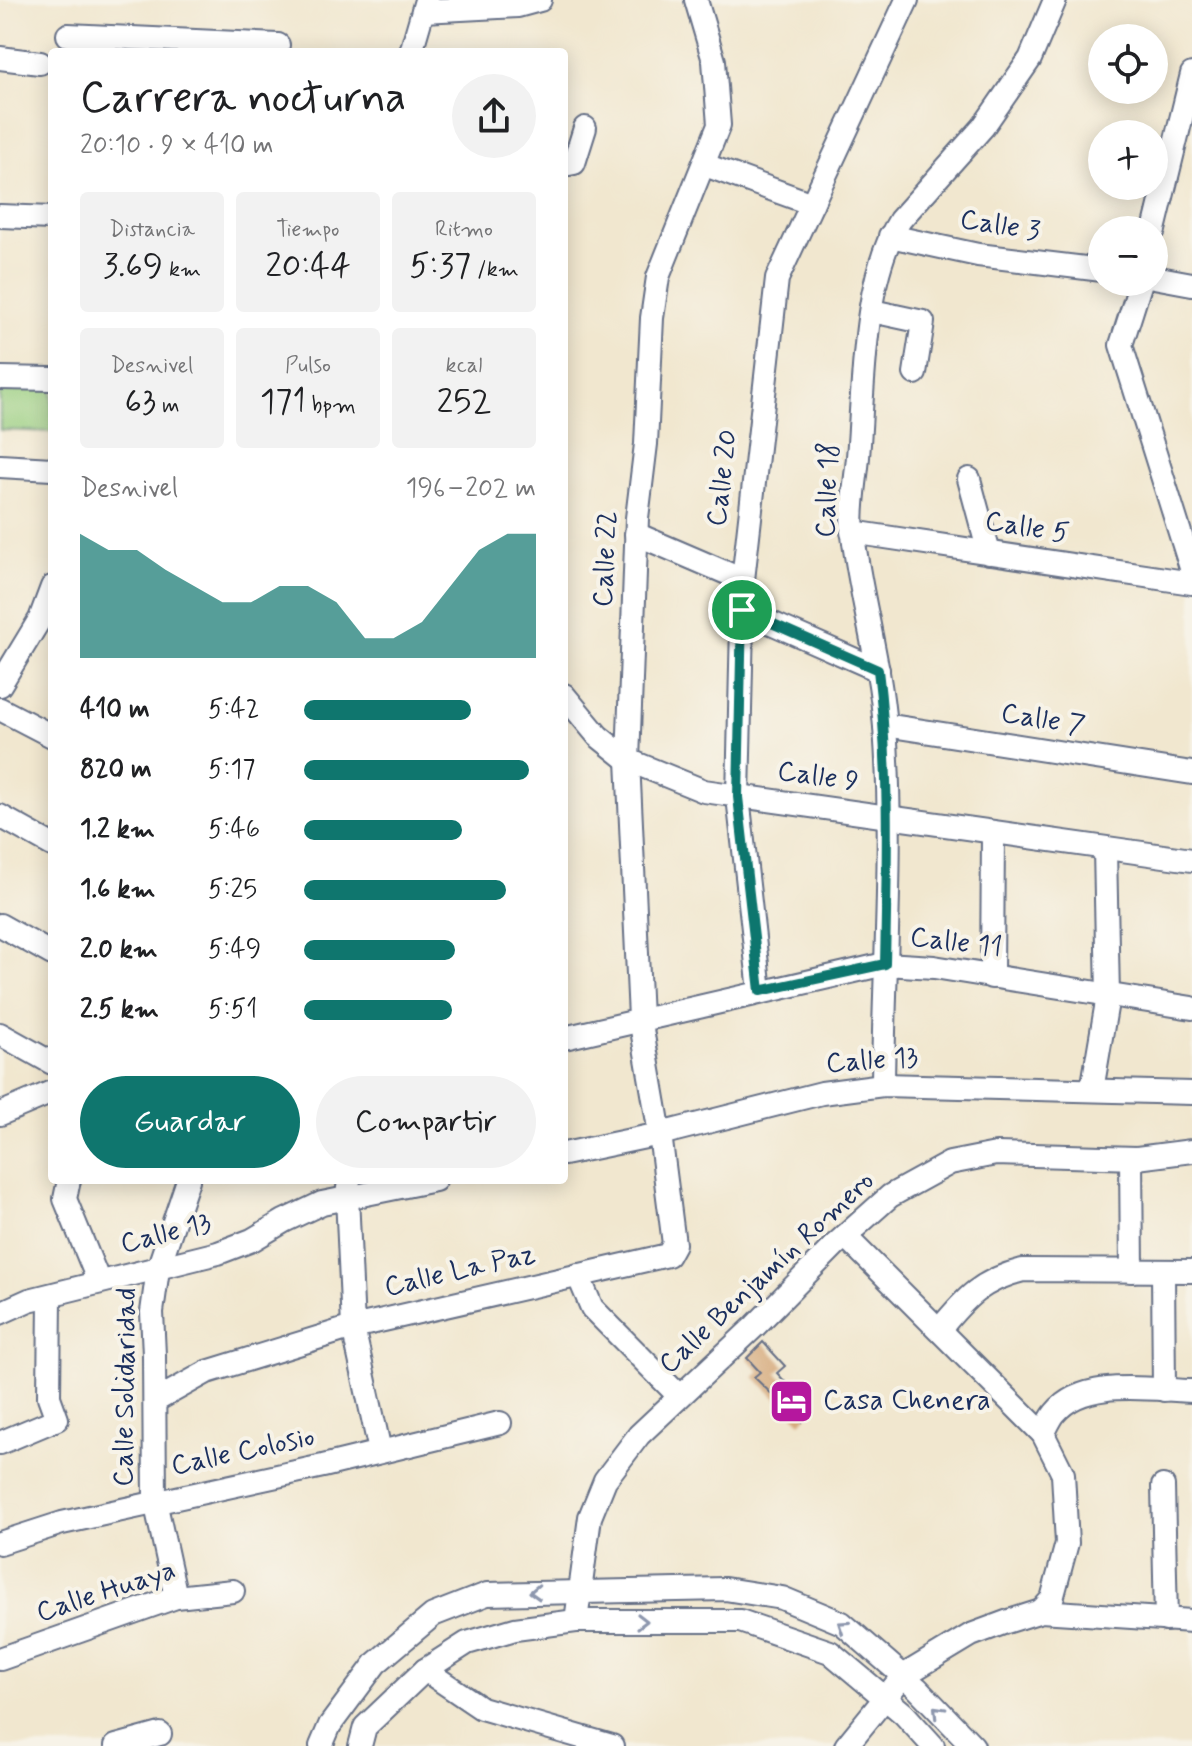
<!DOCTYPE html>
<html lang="es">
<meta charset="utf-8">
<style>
:root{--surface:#fff;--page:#f2f2f2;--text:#202124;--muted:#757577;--accent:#0f766e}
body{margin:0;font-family:Mynerve,sans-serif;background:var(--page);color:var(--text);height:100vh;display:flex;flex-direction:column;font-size:30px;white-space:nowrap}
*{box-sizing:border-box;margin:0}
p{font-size:26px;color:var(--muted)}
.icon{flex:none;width:44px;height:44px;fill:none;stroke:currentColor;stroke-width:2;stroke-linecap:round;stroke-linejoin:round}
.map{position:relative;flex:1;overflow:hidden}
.panel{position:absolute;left:48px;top:48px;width:520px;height:1136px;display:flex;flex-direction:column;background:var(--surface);border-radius:8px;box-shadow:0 4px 20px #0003}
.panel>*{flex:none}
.tools{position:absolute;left:1088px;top:24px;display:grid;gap:16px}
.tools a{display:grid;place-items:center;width:80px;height:80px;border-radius:50%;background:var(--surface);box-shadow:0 4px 20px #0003;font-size:40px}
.pin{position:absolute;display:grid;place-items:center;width:68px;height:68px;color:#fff;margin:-34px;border:4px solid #fff;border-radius:50%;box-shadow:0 2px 8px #0007}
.round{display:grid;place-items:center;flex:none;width:84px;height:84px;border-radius:42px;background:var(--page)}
.overview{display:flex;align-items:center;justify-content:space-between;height:136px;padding:0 32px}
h1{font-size:44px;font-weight:600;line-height:60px}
.figures{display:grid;grid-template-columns:repeat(3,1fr);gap:12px;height:136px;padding:8px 32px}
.figures div{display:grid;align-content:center;border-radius:8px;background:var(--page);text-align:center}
.figures b{font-size:34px;font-weight:600}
.figures small{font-size:22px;font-weight:400}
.figures p{font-size:22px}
.chart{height:224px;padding:16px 32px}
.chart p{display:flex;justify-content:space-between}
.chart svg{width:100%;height:144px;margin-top:8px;fill:var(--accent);opacity:.7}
.button{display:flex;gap:16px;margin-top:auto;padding:16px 32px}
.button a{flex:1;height:92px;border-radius:48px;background:var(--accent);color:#fff;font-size:32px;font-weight:600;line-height:92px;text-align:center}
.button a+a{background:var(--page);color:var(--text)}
ul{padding:0 32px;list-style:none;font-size:26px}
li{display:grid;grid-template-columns:128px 96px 1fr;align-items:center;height:60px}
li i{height:20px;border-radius:10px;background:var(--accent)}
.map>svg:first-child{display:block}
.green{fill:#98ce7f;stroke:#5a7e6e;stroke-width:2}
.building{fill:#d6aa7d}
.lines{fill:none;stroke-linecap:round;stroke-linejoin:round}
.minor-casing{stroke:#666f86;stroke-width:26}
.minor{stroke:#fff;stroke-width:22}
.oneway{stroke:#8d97ae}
.route-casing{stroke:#fff;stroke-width:16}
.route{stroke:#0f766e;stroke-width:10}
.labels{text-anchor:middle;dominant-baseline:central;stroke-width:8;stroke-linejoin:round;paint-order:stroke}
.street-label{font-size:28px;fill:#1b2f5e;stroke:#f7f3e8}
.poi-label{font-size:28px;fill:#1b2f5e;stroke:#f7f3e8;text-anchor:start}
</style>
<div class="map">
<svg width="1192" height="1746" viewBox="0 0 1192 1746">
<rect width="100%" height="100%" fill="#f7f3e8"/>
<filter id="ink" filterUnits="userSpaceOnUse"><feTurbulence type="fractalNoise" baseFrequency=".0125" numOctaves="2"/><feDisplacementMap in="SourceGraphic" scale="16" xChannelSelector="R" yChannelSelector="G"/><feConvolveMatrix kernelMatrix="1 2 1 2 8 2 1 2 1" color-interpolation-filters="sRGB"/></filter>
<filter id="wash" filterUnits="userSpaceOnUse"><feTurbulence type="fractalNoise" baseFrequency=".006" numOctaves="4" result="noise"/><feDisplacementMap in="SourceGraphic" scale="32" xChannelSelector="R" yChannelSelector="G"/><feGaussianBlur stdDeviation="1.8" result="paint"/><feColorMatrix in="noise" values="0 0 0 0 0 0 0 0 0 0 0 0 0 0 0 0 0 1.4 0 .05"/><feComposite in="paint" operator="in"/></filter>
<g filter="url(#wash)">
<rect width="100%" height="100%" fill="#f1e7cf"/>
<polygon class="green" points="0,379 52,380 52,432 0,430"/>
<g id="blocks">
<polygon class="building" points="763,1342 785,1366 777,1373 812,1411 801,1422 754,1377 760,1372 747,1358"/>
</g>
</g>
<g filter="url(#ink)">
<use href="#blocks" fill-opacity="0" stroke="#666f86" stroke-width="2"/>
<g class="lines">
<defs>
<g id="minor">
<polyline points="423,11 518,6 540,0"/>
<polyline points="68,35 278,45"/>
<polyline points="411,52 426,0"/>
<polyline points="0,58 40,63"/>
<polyline points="564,165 574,163 585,128"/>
<polyline points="705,165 812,204"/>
<polyline points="0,216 52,218"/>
<polyline points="1154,230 1192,74"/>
<polyline points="890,236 978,255 1102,270"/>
<polyline points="1154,277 1192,284"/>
<polyline points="1141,282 1121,345 1192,571"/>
<polyline points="872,311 923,322 915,373"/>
<polyline points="0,378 52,379"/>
<polyline points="0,466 52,469"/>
<polyline points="969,479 989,553"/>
<polyline points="852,532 1192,583"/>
<polyline points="636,534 743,580"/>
<polyline points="742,610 878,670"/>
<polyline points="0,685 40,619 52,587"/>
<polyline points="564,695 598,736 628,760 704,791 1192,860"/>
<polyline points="0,709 52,736"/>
<polyline points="885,725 1192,773"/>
<polyline points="0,816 52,845"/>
<polyline points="0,925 52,954"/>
<polyline points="992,977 993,833"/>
<polyline points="760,991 738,797 743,580 777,279 907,0"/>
<polyline points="0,1034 52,1063"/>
<polyline points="564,1038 885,964 934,967 1192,1008"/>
<path d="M883 1085C884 966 894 845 885 727 880 662 861 599 853 535 850 510 856 482 858 457 864 386 862 280 900 220L983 127 1030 59 1055 0"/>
<polyline points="1092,1090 1108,996 1105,849"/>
<polyline points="0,1114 52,1092"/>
<polyline points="564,1154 660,1134 822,1093 883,1085 1192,1093"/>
<polyline points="1131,1158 1132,1271"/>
<polyline points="69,1180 65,1199 99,1282"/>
<polyline points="349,1180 347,1196 353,1327 380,1451"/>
<polyline points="845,1236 1043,1434 1063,1474 1067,1543 1052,1599 1041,1611"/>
<polyline points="1163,1271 1164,1390"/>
<polyline points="578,1275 592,1308 679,1396"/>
<polyline points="0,1313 29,1300 218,1253 252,1240 284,1221 322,1203 435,1180"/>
<path d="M940 1329C966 1297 982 1280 1023 1270L1192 1271"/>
<polyline points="155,1401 207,1372 353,1327 668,1255 674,1244 660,1134 640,1018 628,760 637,518 646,444 652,318 658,277 719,125 714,61 696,0"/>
<path d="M1043 1434C1047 1427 1050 1419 1055 1413 1084 1377 1151 1390 1192 1391"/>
<polyline points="0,1443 57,1419 49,1397 50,1297"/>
<polyline points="1163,1486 1166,1620"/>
<polyline points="0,1543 62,1523 323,1466 500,1423"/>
<polyline points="176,1597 155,1501 154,1355 152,1312 158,1269 188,1180"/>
<polyline points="576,1621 590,1517 605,1480 639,1435 755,1326 835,1245 890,1196 950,1163 996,1154 1137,1158 1192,1151"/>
<polyline points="0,1659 176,1597 233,1591"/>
<polyline points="425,1670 481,1708 612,1746"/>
<polyline points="116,1746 160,1734"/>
<polyline points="321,1746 330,1725 376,1663 433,1615 487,1594 725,1589 782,1598 842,1623 917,1688 973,1746"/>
<polyline points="360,1746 365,1727 425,1670 467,1643 515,1629 576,1621 740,1621 830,1652 904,1714 933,1746"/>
<polyline points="846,1746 903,1676 971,1635 1006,1622 1041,1611 1192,1621"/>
</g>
</defs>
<use href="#minor" class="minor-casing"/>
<use href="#minor" class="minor"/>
</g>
<defs><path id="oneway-chevron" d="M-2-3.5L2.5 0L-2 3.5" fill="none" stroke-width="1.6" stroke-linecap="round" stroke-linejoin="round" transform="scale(2)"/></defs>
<g class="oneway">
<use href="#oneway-chevron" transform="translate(535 1592) rotate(178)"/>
<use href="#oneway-chevron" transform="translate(642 1621)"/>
<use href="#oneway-chevron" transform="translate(843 1626) rotate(-146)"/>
<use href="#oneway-chevron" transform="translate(938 1711) rotate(-134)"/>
</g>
</g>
<g class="lines" filter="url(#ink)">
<defs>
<path id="route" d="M742 610 878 670C890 768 887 865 885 964L760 991 738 797Z"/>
</defs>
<use href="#route" class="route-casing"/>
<use href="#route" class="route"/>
</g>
<defs>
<symbol id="hotel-square" viewBox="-11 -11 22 22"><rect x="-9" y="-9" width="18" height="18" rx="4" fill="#b5179e" stroke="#f7f3e8"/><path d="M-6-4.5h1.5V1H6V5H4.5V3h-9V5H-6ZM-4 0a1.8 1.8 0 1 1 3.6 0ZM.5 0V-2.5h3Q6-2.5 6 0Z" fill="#fff"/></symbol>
</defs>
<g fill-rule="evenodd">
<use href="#hotel-square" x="766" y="1376" width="51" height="51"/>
</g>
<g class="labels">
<g class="street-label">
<text transform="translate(1000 226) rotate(9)">Calle 3</text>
<text transform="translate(723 478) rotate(-83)">Calle 20</text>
<text transform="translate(828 490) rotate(-88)">Calle 18</text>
<text transform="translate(1027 528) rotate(9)">Calle 5</text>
<text transform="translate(606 559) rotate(-87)">Calle 22</text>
<text transform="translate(1043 720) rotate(9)">Calle 7</text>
<text transform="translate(818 777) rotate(8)">Calle 9</text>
<text transform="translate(956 943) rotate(7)">Calle 11</text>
<text transform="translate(872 1061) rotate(-4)">Calle 13</text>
<text transform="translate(166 1234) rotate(-14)">Calle 13</text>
<text transform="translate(460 1271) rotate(-13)">Calle La Paz</text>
<text transform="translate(767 1273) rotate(-43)">Calle Benjamín Romero</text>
<text transform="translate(126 1387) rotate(-89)">Calle Solidaridad</text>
<text transform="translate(243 1452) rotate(-12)">Calle Colosio</text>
<text transform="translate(106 1592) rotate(-18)">Calle Huaya</text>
</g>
<g class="poi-label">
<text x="823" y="1401">Casa Chenera</text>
</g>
</g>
</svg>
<div class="tools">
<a><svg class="icon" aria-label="locate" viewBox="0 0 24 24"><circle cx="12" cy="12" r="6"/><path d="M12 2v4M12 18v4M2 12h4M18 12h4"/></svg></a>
<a>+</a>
<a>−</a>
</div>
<div class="pin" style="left:742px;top:610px;background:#1e9e55"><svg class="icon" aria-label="arrive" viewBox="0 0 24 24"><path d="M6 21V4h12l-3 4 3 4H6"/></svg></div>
<section class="panel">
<div class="overview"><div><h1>Carrera nocturna</h1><p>20:10 · 9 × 410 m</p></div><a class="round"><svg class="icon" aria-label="share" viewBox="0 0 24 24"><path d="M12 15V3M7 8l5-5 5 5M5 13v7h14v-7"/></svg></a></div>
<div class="figures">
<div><p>Distancia</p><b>3.69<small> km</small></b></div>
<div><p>Tiempo</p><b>20:44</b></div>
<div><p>Ritmo</p><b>5:37<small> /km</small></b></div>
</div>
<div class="figures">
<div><p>Desnivel</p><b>63<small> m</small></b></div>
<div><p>Pulso</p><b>171<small> bpm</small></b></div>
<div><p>kcal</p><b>252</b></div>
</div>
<div class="chart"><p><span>Desnivel</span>196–202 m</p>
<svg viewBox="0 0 160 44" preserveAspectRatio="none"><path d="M0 44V6L10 11L20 11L30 17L40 22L50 27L60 27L70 22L80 22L90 27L100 38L110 38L120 33L130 22L140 11L150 6L160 6V44z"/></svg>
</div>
<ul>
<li><b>410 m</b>5:42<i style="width:72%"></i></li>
<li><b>820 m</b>5:17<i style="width:97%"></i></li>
<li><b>1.2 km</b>5:46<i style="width:68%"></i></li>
<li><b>1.6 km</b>5:25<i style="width:87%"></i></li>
<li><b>2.0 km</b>5:49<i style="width:65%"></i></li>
<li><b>2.5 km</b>5:51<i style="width:64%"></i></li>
</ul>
<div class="button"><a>Guardar</a><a>Compartir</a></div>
</section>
</div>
